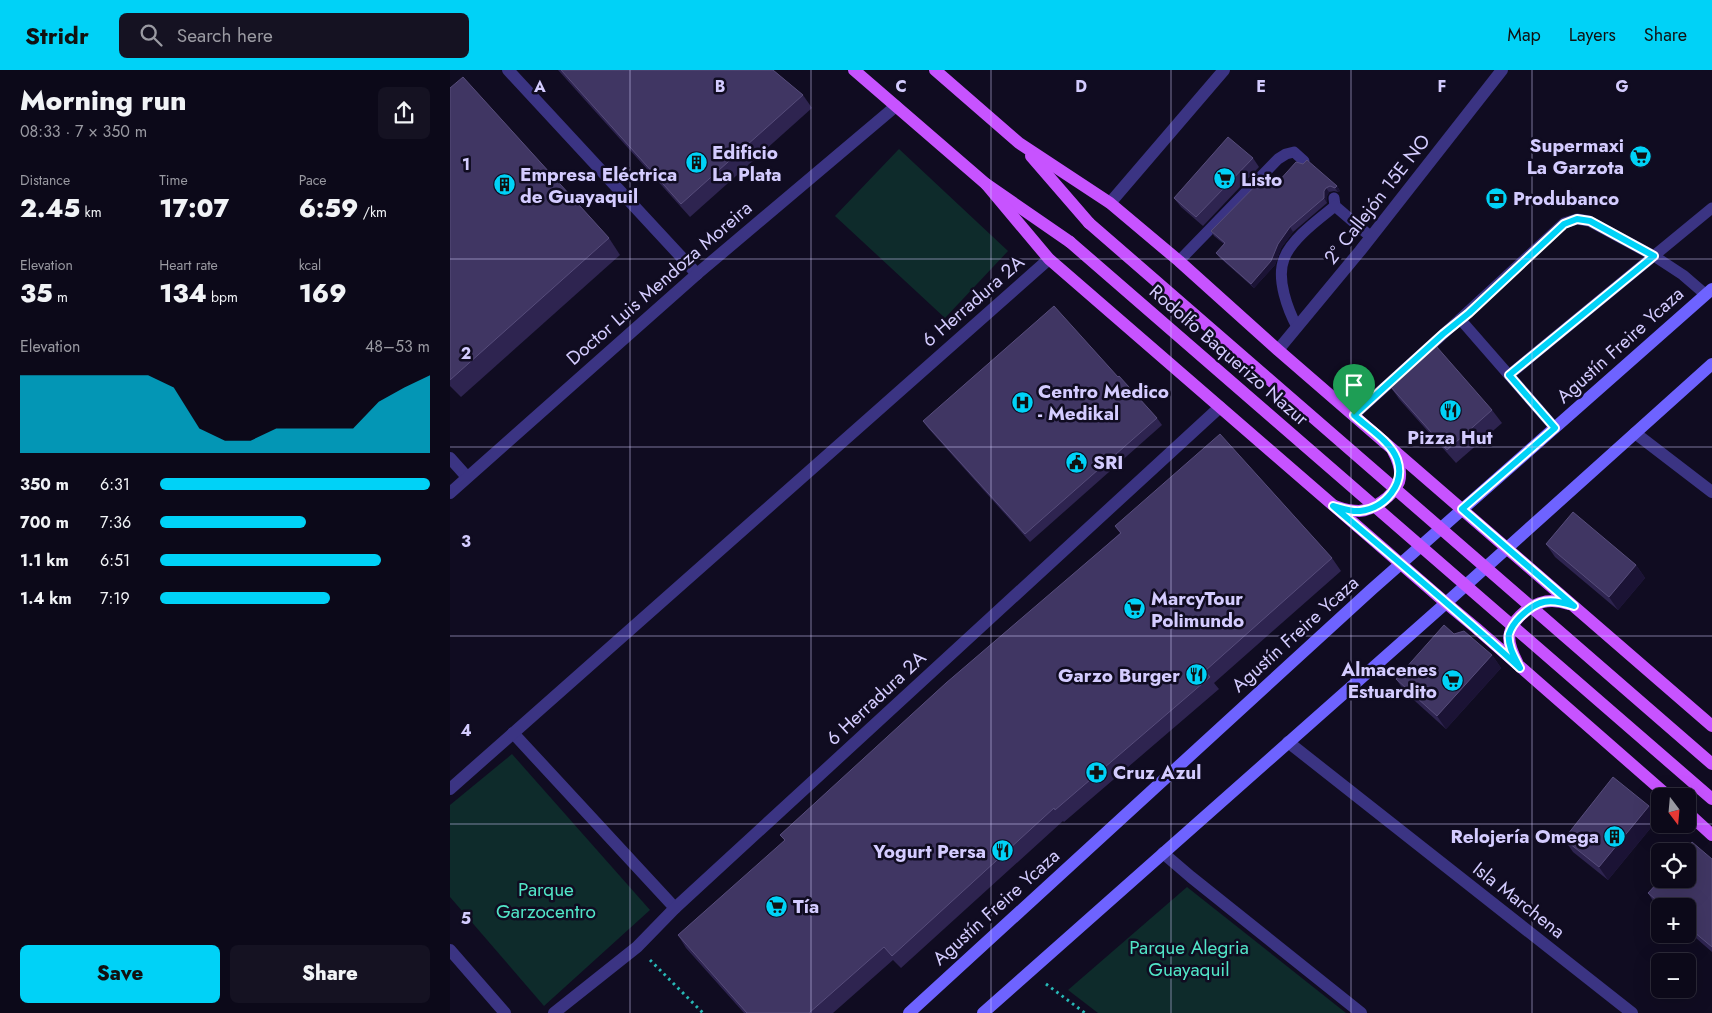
<!DOCTYPE html>
<meta charset="utf-8">
<style>
:root{--surface:#0c0919;--page:#151222;--text:#f1f3f6;--muted:#9a9aa2;--line:#2c2a38;--accent:#00d2f7}
body{margin:0;font-family:Jost,sans-serif;background:var(--page);color:var(--text);height:100vh;display:flex;flex-direction:column;font-size:19px;white-space:nowrap}
*{box-sizing:border-box;margin:0}
p{font-size:16px;color:var(--muted)}
.icon{flex:none;width:28px;height:28px;fill:none;stroke:currentColor;stroke-width:2;stroke-linecap:round;stroke-linejoin:round}
.map{position:relative;flex:1;overflow:hidden}
.sheet{display:flex;flex-direction:column;background:var(--surface);width:450px}
.sheet>*{flex:none}
.needle{width:32px;rotate:164deg}
.tools{position:absolute;left:1201px;top:718px;display:grid;gap:10px}
.tools a{display:grid;place-items:center;width:45px;height:45px;border-radius:8px;background:var(--surface);box-shadow:0 5px 20px #0002,0 0 0 1px var(--line);font-size:25px}
.pin{position:absolute;display:grid;place-items:center;width:42px;height:42px;color:#fff;margin:-51px -21px;border-radius:50% 50% 50% 0;rotate:-45deg;box-shadow:0 0 5px #0007}
.pin .icon{rotate:45deg}
.round{display:grid;place-items:center;flex:none;width:52px;height:52px;border-radius:8px;background:var(--page)}
.headline{display:flex;align-items:center;justify-content:space-between;height:85px;padding:0 20px}
h1{font-size:28px;font-weight:800;line-height:38px}
.metrics{display:grid;grid-template-columns:repeat(3,1fr);gap:8px;height:85px;padding:5px 20px}
.metrics div{display:grid;align-content:center}
.metrics b{font-size:25px;font-weight:800}
.metrics small{font-size:14px;font-weight:400}
.metrics p{font-size:14px}
.chart{height:140px;padding:10px 20px}
.chart p{display:flex;justify-content:space-between}
.chart svg{width:100%;height:90px;margin-top:5px;fill:var(--accent);opacity:.7}
.cta{display:flex;gap:10px;margin-top:auto;padding:10px 20px}
.cta a{flex:1;height:58px;border-radius:8px;background:var(--accent);color:#111;font-size:20px;font-weight:800;line-height:58px;text-align:center}
.cta a+a{background:var(--page);color:var(--text)}
ul{padding:0 20px;list-style:none;font-size:16px}
li{display:grid;grid-template-columns:80px 60px 1fr;align-items:center;height:38px}
li i{height:12px;border-radius:6px;background:var(--accent)}
header{display:flex;align-items:center;gap:30px;box-sizing:border-box;height:70px;padding:0 25px;background:var(--accent);color:#111}
header strong{font-size:24px}
nav{display:flex;gap:28px;margin-inline-start:auto;font-size:18px}
.search{width:350px;height:45px;background:var(--page);display:flex;align-items:center;gap:12px;box-sizing:border-box;padding:0 18px;border-radius:8px;color:var(--muted);font-size:19px}
main{display:flex;flex:1;min-height:0}
.map>svg:first-child{display:block}
.green{fill:#0e2b2b}
.lines{fill:none;stroke-linecap:round;stroke-linejoin:round}
.path{stroke:#27b8b6;stroke-width:3;stroke-dasharray:2.5 4;stroke-linecap:butt}
.lane{stroke:#3b3483;stroke-width:11}
.street{stroke:#3b3483;stroke-width:12}
.secondary{stroke:#6e63ff;stroke-width:12}
.primary{stroke:#c753ff;stroke-width:12}
.primary-bridge{stroke:#c753ff;stroke-width:12}
.wall{fill:#2e2450}
.shaded-wall{fill:#1b1335}
.building{fill:#403663;stroke:#574d7b}
.route-casing{stroke:#fff;stroke-width:10}
.route{stroke:#00d2f7;stroke-width:6}
.grid{fill:none;stroke:#d4ccff;stroke-width:1;stroke-opacity:0.55}
.labels{text-anchor:middle;dominant-baseline:central;stroke-width:5;stroke-linejoin:round;paint-order:stroke}
.poi-label{font-size:19px;font-weight:bold;fill:#d4ccff;stroke:#100c21;text-anchor:start}
.street-label{font-size:19px;fill:#d4ccff;stroke:#100c21}
.park-label{font-size:19px;fill:#51e5c7;stroke:#100c21}
.grid-label{font-size:16px;text-anchor:middle;font-weight:bold;fill:#d4ccff;stroke:#100c21;stroke-width:5;stroke-linejoin:round;paint-order:stroke}
</style>
<header>
<strong>Stridr</strong>
<div class="search"><svg class="icon" aria-label="search" viewBox="0 0 24 24"><circle cx="10" cy="10" r="6"/><path d="M15 15l6 6"/></svg>Search here</div>
<nav><a>Map</a><a>Layers</a><a>Share</a></nav>
</header>
<main>
<section class="sheet">
<div class="headline"><div><h1>Morning run</h1><p>08:33 · 7 × 350 m</p></div><a class="round"><svg class="icon" aria-label="share" viewBox="0 0 24 24"><path d="M12 15V3M7 8l5-5 5 5M5 13v7h14v-7"/></svg></a></div>
<div class="metrics">
<div><p>Distance</p><b>2.45<small> km</small></b></div>
<div><p>Time</p><b>17:07</b></div>
<div><p>Pace</p><b>6:59<small> /km</small></b></div>
</div>
<div class="metrics">
<div><p>Elevation</p><b>35<small> m</small></b></div>
<div><p>Heart rate</p><b>134<small> bpm</small></b></div>
<div><p>kcal</p><b>169</b></div>
</div>
<div class="chart"><p><span>Elevation</span>48–53 m</p>
<svg viewBox="0 0 160 44" preserveAspectRatio="none"><path d="M0 44V6L10 6L20 6L30 6L40 6L50 6L60 12L70 32L80 38L90 38L100 32L110 32L120 32L130 32L140 19L150 12L160 6V44z"/></svg>
</div>
<ul>
<li><b>350 m</b>6:31<i style="width:100%"></i></li>
<li><b>700 m</b>7:36<i style="width:54%"></i></li>
<li><b>1.1 km</b>6:51<i style="width:82%"></i></li>
<li><b>1.4 km</b>7:19<i style="width:63%"></i></li>
</ul>
<div class="cta"><a>Save</a><a>Share</a></div>
</section>
<div class="map">
<svg width="1262" height="943" viewBox="0 0 1262 943">
<rect width="100%" height="100%" fill="#100c21"/>
<g class="green">
<polygon points="449,79 558,181 495,248 385,146"/>
<polygon points="62,684 200,840 94,936 0,827 0,735"/>
<polygon points="737,817 896,943 648,943 618,920"/>
</g>
<g class="lines">
<g class="path">
<polyline points="200,890 253,943"/>
<polyline points="596,914 635,943"/>
</g>
<g class="lane">
<polyline points="884,128 885,136 921,167"/>
<polyline points="729,191 828,89 836,84 844,82 854,91"/>
<path d="M847 257C838 240 826 209 834 189 841 169 869 149 885 136"/>
<polyline points="1059,305 1262,138"/>
<polyline points="904,345 1010,249"/>
<polyline points="1105,358 1010,249 1114,153 1127,149 1139,151 1204,186 1233,205 1255,224"/>
</g>
<g class="street">
<polyline points="58,0 247,204"/>
<polyline points="660,133 774,0"/>
<polyline points="828,280 910,181 1052,0"/>
<polyline points="1185,363 1262,422"/>
<polyline points="0,388 17,407"/>
<polyline points="0,423 247,204 446,36"/>
<polyline points="63,663 225,838"/>
<polyline points="838,672 1182,943"/>
<polyline points="0,719 599,189"/>
<polyline points="713,783 741,807 911,943"/>
<polyline points="0,880 55,943"/>
<polyline points="104,943 187,877 225,838 770,337"/>
</g>
<g class="secondary">
<polyline points="459,943 921,520 1262,219"/>
<polyline points="533,943 996,533 1262,294"/>
</g>
<g class="primary">
<polyline points="404,0 536,114 620,172"/>
<polyline points="485,0 569,73 660,133 729,191 828,280 1262,656"/>
<polyline points="581,86 639,153"/>
<polyline points="536,114 599,189 996,533 1026,558 1218,726"/>
<path d="M885 436C893 439 901 441 909 441 924 440 943 426 949 412 952 402 948 390 943 381"/>
<path d="M1067 592C1063 584 1057 572 1060 563 1061 557 1066 550 1070 546 1084 532 1099 527 1119 534"/>
<polyline points="1238,743 1262,765"/>
</g>
<g class="primary-bridge">
<polyline points="639,153 1262,694"/>
<polyline points="620,172 1262,729"/>
</g>
</g>
<g class="wall">
<polygon points="108,0 323,0 353,25 362,38 240,147"/>
<polygon points="0,18 159,168 170,185 11,327 0,316"/>
<polygon points="803,88 809,97 753,156 731,137 724,128"/>
<polygon points="828,112 887,116 890,121 888,122 884,121 879,122 877,126 877,133 843,162 831,178 825,195 804,218 769,187 766,183 774,174 764,166 761,161"/>
<polygon points="668,307 707,348 712,355 580,472 478,358 473,351"/>
<polygon points="940,316 1042,340 1052,353 1006,393 949,329"/>
<polygon points="665,456 882,488 891,501 764,613 769,619 614,752 613,751 451,898 443,890 383,943 294,943 236,878 228,865 335,771 330,765 670,463"/>
<polygon points="1096,474 1186,495 1195,508 1168,540 1105,487"/>
<polygon points="1004,564 1042,585 1051,598 996,659 955,622 946,609"/>
<polygon points="1199,736 1208,749 1158,810 1123,782 1114,769"/>
<polygon points="1262,789 1262,882 1238,861 1238,836 1210,836 1210,838 1205,834 1198,823"/>
</g>
<g class="shaded-wall">
<polygon points="887,116 890,121 888,122 885,118"/>
<polygon points="876,118 879,122 877,126 877,133 874,128 874,121"/>
<polygon points="840,157 843,162 831,178 825,195 804,218 801,214 828,174"/>
<polygon points="1186,495 1195,508 1168,540 1159,527"/>
<polygon points="1042,585 1051,598 996,659 987,646"/>
<polygon points="1199,736 1208,749 1158,810 1149,797"/>
</g>
<g class="building">
<polygon points="111,0 323,0 353,25 231,134"/>
<polygon points="13,7 159,168 0,310 0,18"/>
<polygon points="778,67 803,88 746,147 724,128"/>
<polygon points="857,90 887,116 885,118 880,116 876,118 874,121 874,128 840,157 828,174 821,191 801,214 766,183 775,173 761,161 818,103 828,112 846,92 853,94"/>
<polygon points="604,236 668,307 669,306 707,348 575,464 473,351"/>
<polygon points="986,276 1042,340 997,380 940,316"/>
<polygon points="770,364 882,488 755,601 760,607 605,740 604,738 442,886 434,877 359,943 297,943 228,865 335,770 330,765 496,613 671,463 665,456"/>
<polygon points="1123,442 1186,495 1159,527 1096,474"/>
<polygon points="994,555 1004,564 1014,561 1042,585 987,646 946,609"/>
<polygon points="1163,707 1199,736 1149,797 1114,769"/>
<polygon points="1242,772 1262,789 1262,877 1238,857 1238,836 1213,836 1198,823 1211,809 1238,809 1238,781 1234,781"/>
</g>
<g class="lines">
<defs>
<path id="route" d="M1127 149 1140 151 1204 186 1059 305 1105 358 1012 439 1124 536C1100 528 1088 529 1070 547 1066 551 1061 558 1059 564 1057 575 1065 588 1070 598 1009 542 945 489 883 436 891 438 901 442 910 441 935 438 956 414 947 389 940 371 918 358 904 345L993 264 1019 243 1114 154Z"/>
</defs>
<use href="#route" class="route-casing"/>
<use href="#route" class="route"/>
</g>
<path class="grid" d="M180 0V943M361 0V943M541 0V943M721 0V943M901 0V943M1082 0V943M0 189H1262M0 377H1262M0 566H1262M0 754H1262"/>
<defs>
<symbol id="supermarket-disc" viewBox="-11 -11 22 22"><circle r="9.5" fill="#00d2f7" stroke="#100c21"/><path d="M-6-5.5h2.5l.6 2H6L4.5 2H-2.5L-4.4-4H-6ZM-1.5 3.2a1.3 1.3 0 1 0 .1 0ZM3 3.2a1.3 1.3 0 1 0 .1 0Z" fill="#111"/></symbol>
<symbol id="building-disc" viewBox="-11 -11 22 22"><circle r="9.5" fill="#00d2f7" stroke="#100c21"/><path d="M-4-6H4V6H1V3H-1V6H-4ZM-2.5-4.3h1.7v1.8h-1.7ZM.8-4.3h1.7v1.8H.8ZM-2.5-1h1.7V.8h-1.7ZM.8-1h1.7V.8H.8Z" fill="#111"/></symbol>
<symbol id="bank-disc" viewBox="-11 -11 22 22"><circle r="9.5" fill="#00d2f7" stroke="#100c21"/><path d="M-6-4H6V4H-6ZM0-2.3a2.3 2.3 0 1 0 0 4.6a2.3 2.3 0 1 0 0-4.6Z" fill="#111"/></symbol>
<symbol id="hospital-disc" viewBox="-11 -11 22 22"><circle r="9.5" fill="#00d2f7" stroke="#100c21"/><path d="M-5-5h3v3.5h4V-5h3V5h-3V1.5h-4V5h-3Z" fill="#111"/></symbol>
<symbol id="restaurant-disc" viewBox="-11 -11 22 22"><circle r="9.5" fill="#00d2f7" stroke="#100c21"/><path d="M-5-6h1v4h1v-4h1v4h1v-4h1v5L-1.5 .5V6h-2V.5L-5-1ZM5-6V6H3V1.5H1.5Q1.5-4 5-6Z" fill="#111"/></symbol>
<symbol id="civic-disc" viewBox="-11 -11 22 22"><circle r="9.5" fill="#00d2f7" stroke="#100c21"/><path d="M-.6-6.5H3V-4.5H.6V-3L4-1V1h2V6H-6V1h2V-1L-.6-3ZM-1.2 2.5V6h2.4V2.5Z" fill="#111"/></symbol>
<symbol id="pharmacy-disc" viewBox="-11 -11 22 22"><circle r="9.5" fill="#00d2f7" stroke="#100c21"/><path d="M-2-6h4v4h4v4h-4v4h-4v-4h-4v-4h4Z" fill="#111"/></symbol>
</defs>
<g fill-rule="evenodd">
<use href="#supermarket-disc" x="1178" y="74" width="25" height="25"/>
<use href="#building-disc" x="234" y="80" width="25" height="25"/>
<use href="#supermarket-disc" x="762" y="96" width="25" height="25"/>
<use href="#building-disc" x="42" y="102" width="25" height="25"/>
<use href="#bank-disc" x="1034" y="116" width="25" height="25"/>
<use href="#hospital-disc" x="560" y="320" width="25" height="25"/>
<use href="#restaurant-disc" x="988" y="328" width="25" height="25"/>
<use href="#civic-disc" x="614" y="380" width="25" height="25"/>
<use href="#supermarket-disc" x="672" y="526" width="25" height="25"/>
<use href="#restaurant-disc" x="734" y="592" width="25" height="25"/>
<use href="#supermarket-disc" x="990" y="598" width="25" height="25"/>
<use href="#pharmacy-disc" x="634" y="690" width="25" height="25"/>
<use href="#building-disc" x="1152" y="754" width="25" height="25"/>
<use href="#restaurant-disc" x="540" y="768" width="25" height="25"/>
<use href="#supermarket-disc" x="314" y="824" width="25" height="25"/>
</g>
<g class="labels">
<g class="poi-label">
<text x="1174" y="75" text-anchor="end">Supermaxi<tspan x="1174" dy="22">La Garzota</tspan></text>
<text x="262" y="82">Edificio<tspan x="262" dy="22">La Plata</tspan></text>
<text x="70" y="104">Empresa Eléctrica<tspan x="70" dy="22">de Guayaquil</tspan></text>
<text x="791" y="109">Listo</text>
<text x="1063" y="128">Produbanco</text>
<text x="588" y="321">Centro Medico<tspan x="588" dy="22">- Medikal</tspan></text>
<text x="1000" y="367" text-anchor="middle">Pizza Hut</text>
<text x="643" y="392">SRI</text>
<text x="701" y="528">MarcyTour<tspan x="701" dy="22">Polimundo</tspan></text>
<text x="987" y="599" text-anchor="end">Almacenes<tspan x="987" dy="22">Estuardito</tspan></text>
<text x="730" y="605" text-anchor="end">Garzo Burger</text>
<text x="663" y="702">Cruz Azul</text>
<text x="1149" y="766" text-anchor="end">Relojería Omega</text>
<text x="536" y="781" text-anchor="end">Yogurt Persa</text>
<text x="343" y="836">Tía</text>
</g>
<g class="street-label">
<text transform="translate(927 129) rotate(-52)">2° Callejón 15E NO</text>
<text transform="translate(209 213) rotate(-41)">Doctor Luis Mendoza Moreira</text>
<text transform="translate(523 231) rotate(-41)">6 Herradura 2A</text>
<text transform="translate(1170 275) rotate(-42)">Agustín Freire Ycaza</text>
<text transform="translate(779 285) rotate(41)">Rodolfo Baquerizo Nazur</text>
<text transform="translate(845 564) rotate(-42)">Agustín Freire Ycaza</text>
<text transform="translate(426 628) rotate(-43)">6 Herradura 2A</text>
<text transform="translate(1069 830) rotate(38)">Isla Marchena</text>
<text transform="translate(546 837) rotate(-42)">Agustín Freire Ycaza</text>
</g>
<g class="park-label">
<text x="96" y="819">Parque<tspan x="96" dy="22">Garzocentro</tspan></text>
<text x="739" y="877">Parque Alegria<tspan x="739" dy="22">Guayaquil</tspan></text>
</g>
</g>
<g class="grid-label">
<text x="90" y="22">A</text>
<text x="270" y="22">B</text>
<text x="451" y="22">C</text>
<text x="631" y="22">D</text>
<text x="811" y="22">E</text>
<text x="992" y="22">F</text>
<text x="1172" y="22">G</text>
<text x="16" y="100">1</text>
<text x="16" y="289">2</text>
<text x="16" y="477">3</text>
<text x="16" y="666">4</text>
<text x="16" y="854">5</text>
</g>
</svg>
<div class="tools">
<a><svg class="needle" viewBox="-14 -14 28 28"><path d="M0-13l5 13h-10z" fill="#e53935"/><path d="M0 13l5-13h-10z" fill="#9a9aa2"/></svg></a>
<a><svg class="icon" aria-label="locate" viewBox="0 0 24 24"><circle cx="12" cy="12" r="6"/><path d="M12 2v4M12 18v4M2 12h4M18 12h4"/></svg></a>
<a>+</a>
<a>−</a>
</div>
<div class="pin" style="left:904px;top:345px;background:#1e9e55"><svg class="icon" aria-label="arrive" viewBox="0 0 24 24"><path d="M6 21V4h12l-3 4 3 4H6"/></svg></div>
</div>
</main>
